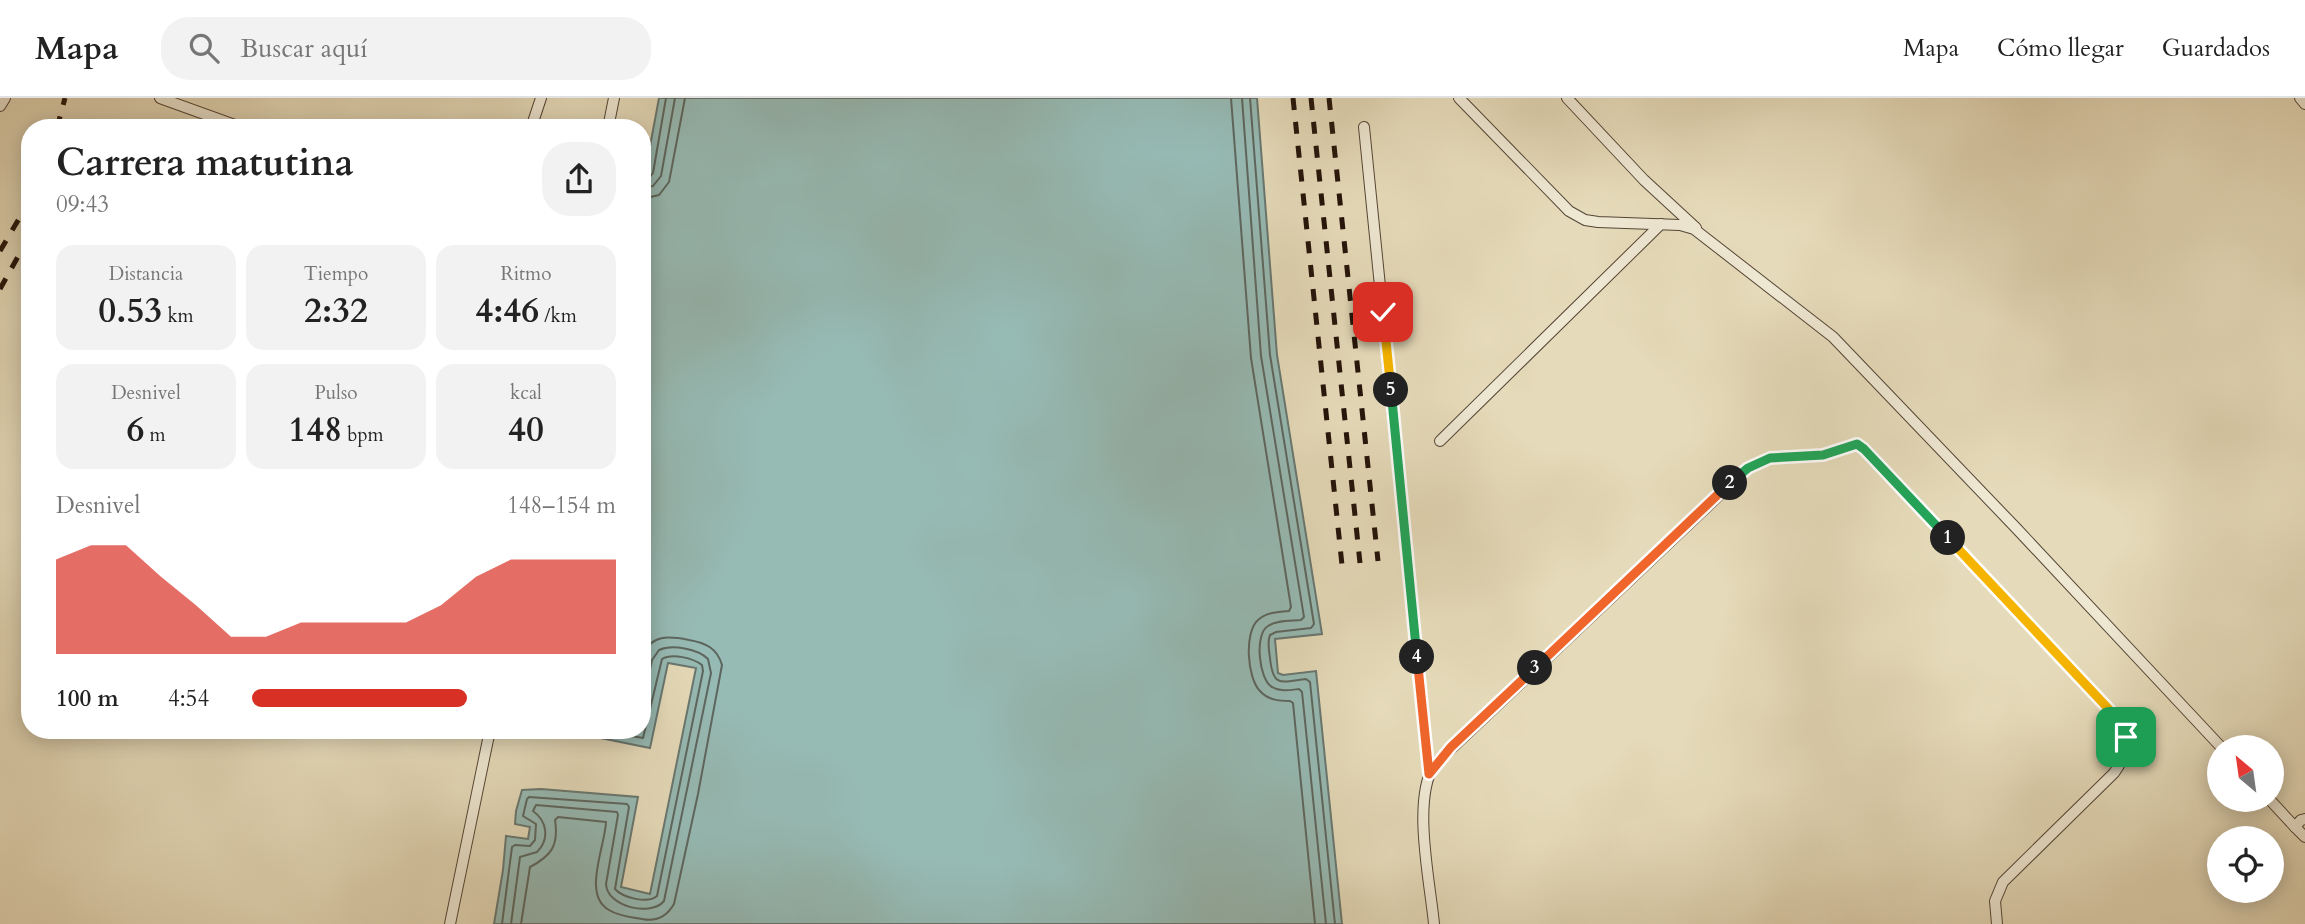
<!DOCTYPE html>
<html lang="es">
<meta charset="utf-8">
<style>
:root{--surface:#fff;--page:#f2f2f2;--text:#222;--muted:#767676;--line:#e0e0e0;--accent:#d93025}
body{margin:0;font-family:Cardo,serif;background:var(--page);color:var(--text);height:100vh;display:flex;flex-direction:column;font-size:26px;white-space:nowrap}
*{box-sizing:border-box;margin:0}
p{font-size:23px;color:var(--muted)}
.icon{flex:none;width:38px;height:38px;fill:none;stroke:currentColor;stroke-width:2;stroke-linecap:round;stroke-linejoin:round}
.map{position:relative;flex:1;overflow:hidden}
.panel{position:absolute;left:21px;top:21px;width:630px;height:620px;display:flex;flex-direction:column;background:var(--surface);border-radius:28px;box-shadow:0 4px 18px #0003}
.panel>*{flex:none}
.needle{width:46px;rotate:331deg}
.tools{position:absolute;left:2207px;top:637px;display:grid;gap:14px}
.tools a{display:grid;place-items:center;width:77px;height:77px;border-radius:50%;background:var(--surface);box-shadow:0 4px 18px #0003;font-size:35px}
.pin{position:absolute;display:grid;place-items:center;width:60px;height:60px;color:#fff;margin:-30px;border-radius:14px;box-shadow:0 4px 10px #0006}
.km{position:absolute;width:35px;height:35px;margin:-18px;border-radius:50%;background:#222;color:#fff;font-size:19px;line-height:35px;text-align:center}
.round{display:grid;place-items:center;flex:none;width:74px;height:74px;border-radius:28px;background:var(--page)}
.summary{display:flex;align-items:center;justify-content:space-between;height:119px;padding:0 35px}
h1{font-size:38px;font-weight:700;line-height:52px}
.figures{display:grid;grid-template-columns:repeat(3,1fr);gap:10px;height:119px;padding:7px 35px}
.figures div{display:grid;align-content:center;border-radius:18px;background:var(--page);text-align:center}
.figures b{font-size:35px;font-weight:700}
.figures small{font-size:19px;font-weight:400}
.figures p{font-size:19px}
.chart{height:196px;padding:14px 35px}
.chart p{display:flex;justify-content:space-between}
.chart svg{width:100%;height:126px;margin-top:7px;fill:var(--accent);opacity:.7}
ul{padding:0 35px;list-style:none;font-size:23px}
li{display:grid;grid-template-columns:112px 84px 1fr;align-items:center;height:52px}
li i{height:18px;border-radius:9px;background:var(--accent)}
header{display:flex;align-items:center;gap:42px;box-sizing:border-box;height:98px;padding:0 35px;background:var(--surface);border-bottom:2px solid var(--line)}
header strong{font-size:33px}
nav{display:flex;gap:38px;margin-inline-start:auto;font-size:24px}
.search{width:490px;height:63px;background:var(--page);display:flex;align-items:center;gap:18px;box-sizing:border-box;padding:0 24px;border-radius:28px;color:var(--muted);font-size:26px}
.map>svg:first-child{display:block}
.water{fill:#96bab4;stroke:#687770;stroke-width:2}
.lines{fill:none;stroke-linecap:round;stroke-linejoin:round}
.shore{stroke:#5d665e;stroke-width:2}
.lane-casing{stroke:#544535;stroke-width:12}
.lane{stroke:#eee7d2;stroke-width:10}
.rail{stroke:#241309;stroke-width:5;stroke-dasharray:12 12;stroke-linecap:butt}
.split-1-casing{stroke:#fff;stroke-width:14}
.split-2-casing{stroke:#fff;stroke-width:14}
.split-3-casing{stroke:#fff;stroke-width:14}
.split-4-casing{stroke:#fff;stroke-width:14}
.split-5-casing{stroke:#fff;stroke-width:14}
.split-6-casing{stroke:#fff;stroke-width:14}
.split-1{stroke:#f5b400;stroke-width:9}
.split-2{stroke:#22a559;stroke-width:9}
.split-3{stroke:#f0652b;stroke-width:9}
.split-4{stroke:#f0652b;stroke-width:9}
.split-5{stroke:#22a559;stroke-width:9}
.split-6{stroke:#f5b400;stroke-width:9}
</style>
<header>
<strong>Mapa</strong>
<div class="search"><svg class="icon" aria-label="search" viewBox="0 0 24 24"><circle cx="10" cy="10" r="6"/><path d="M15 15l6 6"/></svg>Buscar aquí</div>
<nav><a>Mapa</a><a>Cómo llegar</a><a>Guardados</a></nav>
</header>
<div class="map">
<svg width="2305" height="826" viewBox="0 0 2305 826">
<rect width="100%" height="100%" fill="#e5dab9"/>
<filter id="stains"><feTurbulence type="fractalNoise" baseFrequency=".00286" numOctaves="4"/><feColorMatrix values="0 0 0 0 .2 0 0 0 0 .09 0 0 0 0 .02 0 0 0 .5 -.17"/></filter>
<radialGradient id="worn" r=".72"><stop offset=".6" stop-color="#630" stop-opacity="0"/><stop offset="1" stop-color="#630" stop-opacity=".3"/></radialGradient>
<polygon class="water" points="659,0 1257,0 1277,257 1322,536 1275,541 1278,575 1283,577 1316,573 1342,826 494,826 503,772 506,738 528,741 530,729 515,726 516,713 522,692 541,691 638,699 621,789 650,796 696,570 668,565 650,650 561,632 642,632 642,91"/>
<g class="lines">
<g class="shore">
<path d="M1231 0 1251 260 1291 509 1289 513C1278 514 1267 514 1258 522 1244 534 1247 580 1260 593 1268 602 1279 603 1290 603L1293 605 1315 826"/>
<path d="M1242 0 1261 258 1304 519 1301 522C1291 523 1276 522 1268 528 1254 536 1259 582 1272 589 1280 594 1290 592 1299 591L1302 594 1326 826"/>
<path d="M1250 0 1270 257 1314 526 1311 530 1276 534 1270 537C1267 544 1269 552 1270 560 1273 590 1281 584 1306 581L1310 584 1335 826"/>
<polyline points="642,81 649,80 653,75 666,0"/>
<polyline points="642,90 653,88 661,78 675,0"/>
<polyline points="642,101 659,97 669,84 685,0"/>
<path d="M502 826 512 749 515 747 530 748 535 742 536 726 523 718 527 701 529 699 627 706 629 709 615 791C623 800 648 806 657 798L703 573 702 567C693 560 672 555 662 561L643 640 596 632"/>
<path d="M511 826 520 759 537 754C550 741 547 723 533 713L536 707 617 714 618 717 606 786C607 809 651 819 664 803L711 575 708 561C698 551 672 546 659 552L652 562 642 608"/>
<path d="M521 826 530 769C551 758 559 748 555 722L558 719 606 724C605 749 582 797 609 812 618 818 631 819 642 821 656 824 667 818 674 806L698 696 722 567C717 550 706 545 689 542 669 538 651 536 642 558"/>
</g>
<defs>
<g id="lane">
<polyline points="160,0 243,30"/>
<polyline points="1459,0 1569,113 1585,122 1598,124 1680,127 1694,131 1833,239 2017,431 2221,649"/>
<polyline points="1567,0 1644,82 1696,130"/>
<polyline points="2300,0 2305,6"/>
<polyline points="0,8 5,0"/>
<polyline points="1364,29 1429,676"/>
<polyline points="531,30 541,0"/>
<polyline points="608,30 614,0"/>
<polyline points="1440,343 1661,126"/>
<polyline points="2270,702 2295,729 2301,722 2305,721"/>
<polyline points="2295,729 2305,739"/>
<polyline points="450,826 490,632"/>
<path d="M1434 826C1430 783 1412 703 1434 667L1748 370 1770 360 1823 357 1857 346 1865 351 2119 622C2130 642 2127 657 2114 675L2003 784 1995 803 1997 826"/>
</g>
</defs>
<use href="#lane" class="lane-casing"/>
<use href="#lane" class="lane"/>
<g class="rail">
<polyline points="1293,0 1342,467"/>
<polyline points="1311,0 1360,465"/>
<polyline points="1329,0 1378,463"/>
<polyline points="57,30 65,0"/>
<polyline points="0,153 30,102"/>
<polyline points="0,191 30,137"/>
</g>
</g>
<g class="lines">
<defs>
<polyline id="split-1" points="1948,440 2119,622 2126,639"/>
<polyline id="split-2" points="1730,385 1748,370 1770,360 1823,357 1857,346 1864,351 1948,440"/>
<polyline id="split-3" points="1535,570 1730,385"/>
<polyline id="split-4" points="1417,559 1429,676 1451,649 1535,570"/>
<polyline id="split-5" points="1391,292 1417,559"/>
<polyline id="split-6" points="1383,214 1391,292"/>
</defs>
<use href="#split-1" class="split-1-casing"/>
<use href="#split-2" class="split-2-casing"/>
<use href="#split-3" class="split-3-casing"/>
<use href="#split-4" class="split-4-casing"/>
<use href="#split-5" class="split-5-casing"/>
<use href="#split-6" class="split-6-casing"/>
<use href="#split-1" class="split-1"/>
<use href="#split-2" class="split-2"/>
<use href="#split-3" class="split-3"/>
<use href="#split-4" class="split-4"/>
<use href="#split-5" class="split-5"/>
<use href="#split-6" class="split-6"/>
</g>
<rect width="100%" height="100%" filter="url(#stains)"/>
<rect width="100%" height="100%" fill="url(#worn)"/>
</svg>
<div class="tools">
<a><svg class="needle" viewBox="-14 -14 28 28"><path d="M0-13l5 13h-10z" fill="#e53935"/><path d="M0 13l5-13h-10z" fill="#767676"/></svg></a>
<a><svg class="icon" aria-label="locate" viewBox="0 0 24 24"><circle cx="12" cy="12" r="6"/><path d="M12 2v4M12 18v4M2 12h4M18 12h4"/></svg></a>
</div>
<div class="pin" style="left:2126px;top:639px;background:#1e9e55"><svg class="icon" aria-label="arrive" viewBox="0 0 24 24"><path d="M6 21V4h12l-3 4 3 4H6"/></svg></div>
<div class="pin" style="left:1383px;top:214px;background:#d93025"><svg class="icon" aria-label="check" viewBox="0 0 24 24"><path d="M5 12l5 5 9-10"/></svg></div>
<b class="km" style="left:1948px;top:440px">1</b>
<b class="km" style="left:1730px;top:385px">2</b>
<b class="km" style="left:1535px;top:570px">3</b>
<b class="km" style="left:1417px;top:559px">4</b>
<b class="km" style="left:1391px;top:292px">5</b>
<section class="panel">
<div class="summary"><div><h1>Carrera matutina</h1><p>09:43</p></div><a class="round"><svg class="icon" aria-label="share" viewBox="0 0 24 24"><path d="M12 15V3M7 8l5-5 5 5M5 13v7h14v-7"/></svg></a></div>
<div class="figures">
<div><p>Distancia</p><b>0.53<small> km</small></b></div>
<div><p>Tiempo</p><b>2:32</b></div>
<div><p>Ritmo</p><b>4:46<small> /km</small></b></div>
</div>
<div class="figures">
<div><p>Desnivel</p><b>6<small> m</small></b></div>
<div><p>Pulso</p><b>148<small> bpm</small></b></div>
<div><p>kcal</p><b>40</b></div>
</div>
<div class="chart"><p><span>Desnivel</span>148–154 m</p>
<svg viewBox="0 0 160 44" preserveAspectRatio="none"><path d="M0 44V11L10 6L20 6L30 17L40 27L50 38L60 38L70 33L80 33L90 33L100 33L110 27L120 17L130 11L140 11L150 11L160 11V44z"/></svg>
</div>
<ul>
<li><b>100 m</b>4:54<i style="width:59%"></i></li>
</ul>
</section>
</div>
